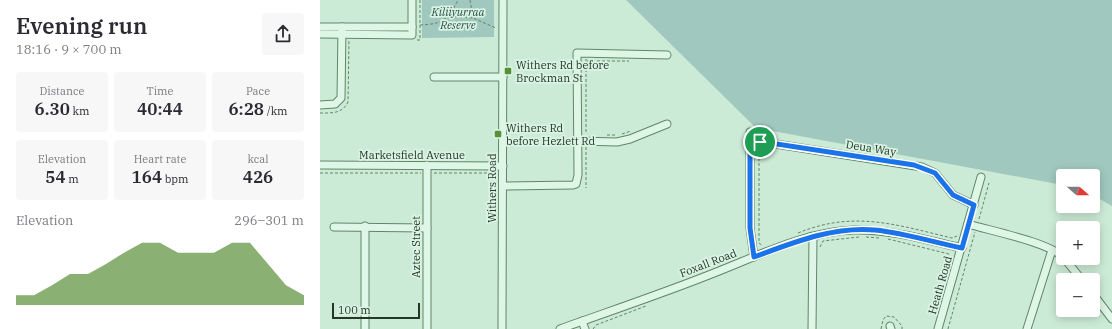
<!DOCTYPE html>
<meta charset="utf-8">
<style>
:root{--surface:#fff;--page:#f7f7f7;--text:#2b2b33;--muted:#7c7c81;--accent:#598f38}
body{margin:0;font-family:"IBM Plex Serif",serif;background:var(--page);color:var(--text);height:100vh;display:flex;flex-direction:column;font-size:15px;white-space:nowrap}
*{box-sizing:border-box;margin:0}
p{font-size:13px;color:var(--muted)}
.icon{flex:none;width:22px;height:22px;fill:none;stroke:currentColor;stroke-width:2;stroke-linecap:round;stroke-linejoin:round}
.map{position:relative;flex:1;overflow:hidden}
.sheet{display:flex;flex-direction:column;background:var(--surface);width:320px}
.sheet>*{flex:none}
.needle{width:26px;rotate:110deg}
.buttons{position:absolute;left:736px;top:169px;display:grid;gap:8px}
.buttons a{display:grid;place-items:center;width:44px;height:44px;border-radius:4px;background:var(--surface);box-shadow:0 2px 10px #0003;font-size:20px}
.scale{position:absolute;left:12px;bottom:10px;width:88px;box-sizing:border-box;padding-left:4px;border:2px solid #233825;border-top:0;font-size:11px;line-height:14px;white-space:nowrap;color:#233825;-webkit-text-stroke:3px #daf3e3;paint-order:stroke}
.pin{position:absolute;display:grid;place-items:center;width:34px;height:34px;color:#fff;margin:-17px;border:2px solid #fff;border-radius:50%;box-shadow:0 1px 4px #0007}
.round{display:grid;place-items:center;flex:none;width:42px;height:42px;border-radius:4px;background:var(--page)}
.headline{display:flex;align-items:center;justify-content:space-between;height:68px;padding:0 16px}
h1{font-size:22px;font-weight:600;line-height:30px}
.figures{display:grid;grid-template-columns:repeat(3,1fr);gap:6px;height:68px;padding:4px 16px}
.figures div{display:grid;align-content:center;border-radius:4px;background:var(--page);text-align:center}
.figures b{font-size:17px;font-weight:600}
.figures small{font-size:11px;font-weight:400}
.figures p{font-size:11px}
.chart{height:112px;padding:8px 16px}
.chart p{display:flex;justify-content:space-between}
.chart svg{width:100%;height:72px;margin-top:4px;fill:var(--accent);opacity:.7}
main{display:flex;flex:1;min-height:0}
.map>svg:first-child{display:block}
.green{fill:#a0c8be}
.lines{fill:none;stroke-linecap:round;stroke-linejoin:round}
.minor-casing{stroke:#618667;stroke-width:9}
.path{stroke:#618667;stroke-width:1;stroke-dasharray:3 2;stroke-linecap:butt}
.minor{stroke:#def6e6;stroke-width:7}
.route-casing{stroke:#fff;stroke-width:8}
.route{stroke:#1a73e8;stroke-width:5}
.poi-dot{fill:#598f38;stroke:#daf3e3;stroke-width:1.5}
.labels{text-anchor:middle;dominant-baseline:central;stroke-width:3.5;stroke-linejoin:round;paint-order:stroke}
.park-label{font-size:11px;font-style:italic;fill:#2c534e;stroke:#daf3e3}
.poi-label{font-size:11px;fill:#233825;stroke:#daf3e3;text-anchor:start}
.street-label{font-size:11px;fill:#233825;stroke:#daf3e3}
</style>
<main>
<section class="sheet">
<div class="headline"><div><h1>Evening run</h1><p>18:16 · 9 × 700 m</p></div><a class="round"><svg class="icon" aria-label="share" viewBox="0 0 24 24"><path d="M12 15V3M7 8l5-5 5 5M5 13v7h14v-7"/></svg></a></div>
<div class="figures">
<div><p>Distance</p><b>6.30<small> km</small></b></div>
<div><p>Time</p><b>40:44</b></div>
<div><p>Pace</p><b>6:28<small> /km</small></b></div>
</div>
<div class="figures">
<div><p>Elevation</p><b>54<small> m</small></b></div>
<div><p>Heart rate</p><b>164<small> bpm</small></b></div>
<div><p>kcal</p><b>426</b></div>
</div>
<div class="chart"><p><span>Elevation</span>296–301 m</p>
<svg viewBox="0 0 160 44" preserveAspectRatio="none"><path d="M0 44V38L10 38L20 32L30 25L40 25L50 19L60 12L70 6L80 6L90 12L100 12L110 12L120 6L130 6L140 19L150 32L160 38V44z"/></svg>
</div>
</section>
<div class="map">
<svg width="792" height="329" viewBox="0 0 792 329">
<rect width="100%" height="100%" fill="#ccebd6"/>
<g class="green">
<polygon points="102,0 174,0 174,37 102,38"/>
<polygon points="306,0 792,0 792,206 773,195 773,176 743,176 743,185 436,128"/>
</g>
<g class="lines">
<defs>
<g id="minor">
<polyline points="0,27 92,27"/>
<polyline points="0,34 92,35 92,0"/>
<polyline points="114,77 183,77"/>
<polyline points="0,105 15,104 21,98 22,27"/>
<polyline points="430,132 430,228 434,257"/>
<polyline points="430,140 602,167 615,173 633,195 654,205"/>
<polyline points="257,141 297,142 310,139 347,124"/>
<polyline points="0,165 183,166"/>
<polyline points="107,165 107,329"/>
<polyline points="183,186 253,185 256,184 258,175 257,53 347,55"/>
<path d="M648 224C671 231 728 242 743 257"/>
<polyline points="14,227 107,228"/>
<polyline points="744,258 762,280"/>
<polyline points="773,294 792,319"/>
<polyline points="262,321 265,329"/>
<polyline points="570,326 571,329"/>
<polyline points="45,329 45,226"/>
<polyline points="182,329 183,0"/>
<path d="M240 329C293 310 347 292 399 271 442 254 488 231 534 230 570 229 607 240 642 248"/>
<polyline points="492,329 493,237"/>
<polyline points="618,329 661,177"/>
<polyline points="707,329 732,250"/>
</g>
</defs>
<use href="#minor" class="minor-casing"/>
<g class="path">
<polyline points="150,0 153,18"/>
<polyline points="129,16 153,18 176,28"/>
<path d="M100 25C123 24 128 20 138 0"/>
<polyline points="97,40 100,40 100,0"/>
<polyline points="266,59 266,134"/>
<polyline points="267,61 309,61"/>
<path d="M0 113C12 113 22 114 28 102L29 40"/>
<polyline points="302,134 311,131"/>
<polyline points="287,135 297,135"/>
<polyline points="266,147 266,188"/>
<polyline points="439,148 439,243 443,246"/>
<polyline points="0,173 101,173"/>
<polyline points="114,173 175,173"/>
<polyline points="659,219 669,183"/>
<path d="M478 233C534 210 577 225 632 238L637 236"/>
<polyline points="546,237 559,238"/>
<polyline points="568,239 629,254 631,258"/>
<polyline points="500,247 503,241 539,237"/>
<polyline points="276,325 326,306"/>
<polyline points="273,329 276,325"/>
<polyline points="561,329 563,320 566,316 574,317 582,326 582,329"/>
<polyline points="628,329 655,232"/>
</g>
<use href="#minor" class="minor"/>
</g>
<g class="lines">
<defs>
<path id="route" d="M430 140 594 165 615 173 633 195 654 205 642 248C613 242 584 233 555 230 513 226 472 243 434 257L430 228Z"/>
</defs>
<use href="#route" class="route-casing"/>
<use href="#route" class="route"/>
</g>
<g class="poi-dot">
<rect x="184" y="67" width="8" height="8" rx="2"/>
<rect x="174" y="130" width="8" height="8" rx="2"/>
</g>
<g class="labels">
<g class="park-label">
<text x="138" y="12">Kiliiyurraa<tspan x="138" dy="13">Reserve</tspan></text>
</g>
<g class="poi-label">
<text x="196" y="65">Withers Rd before<tspan x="196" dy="13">Brockman St</tspan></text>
<text x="186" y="128">Withers Rd<tspan x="186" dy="13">before Hezlett Rd</tspan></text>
</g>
<g class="street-label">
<text transform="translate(551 148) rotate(9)">Deua Way</text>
<text x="92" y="155">Marketsfield Avenue</text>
<text transform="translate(172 188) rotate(-90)">Withers Road</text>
<text transform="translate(96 247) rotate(-90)">Aztec Street</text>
<text transform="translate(388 263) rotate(-21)">Foxall Road</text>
<text transform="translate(620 285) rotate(-74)">Heath Road</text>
</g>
</g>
</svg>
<div class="buttons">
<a><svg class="needle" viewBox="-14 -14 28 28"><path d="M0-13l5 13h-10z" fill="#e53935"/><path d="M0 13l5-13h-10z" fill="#7c7c81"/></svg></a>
<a>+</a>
<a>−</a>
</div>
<div class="scale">100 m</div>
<div class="pin" style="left:440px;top:142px;background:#1e9e55"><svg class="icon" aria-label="arrive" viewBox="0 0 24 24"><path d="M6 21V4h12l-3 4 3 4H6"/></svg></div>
</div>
</main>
